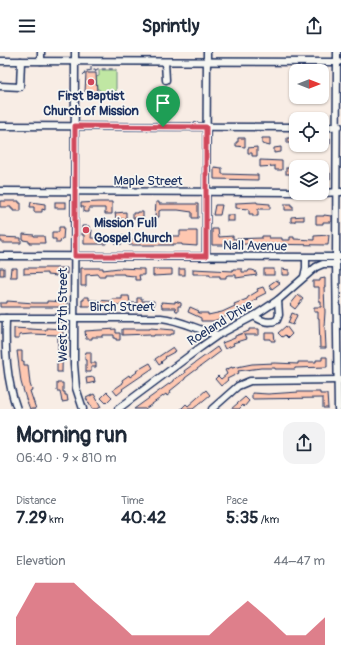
<!DOCTYPE html>
<meta charset="utf-8">
<style>
:root{--surface:#fff;--page:#f2f2f3;--text:#1f2937;--muted:#747a83;--accent:#d1495b}
body{margin:0;font-family:Pangolin,sans-serif;background:var(--page);color:var(--text);height:100vh;display:flex;flex-direction:column;font-size:15px;white-space:nowrap}
*{box-sizing:border-box;margin:0}
p{font-size:13px;color:var(--muted)}
.icon{flex:none;width:22px;height:22px;fill:none;stroke:currentColor;stroke-width:2;stroke-linecap:round;stroke-linejoin:round}
.map{position:relative;height:357px;overflow:hidden}
.panel{display:flex;flex-direction:column;background:var(--surface);flex:1}
.panel>*{flex:none}
.needle{width:26px;rotate:90deg}
.tools{position:absolute;left:289px;top:12px;display:grid;gap:8px}
.tools a{display:grid;place-items:center;width:40px;height:40px;border-radius:8px;background:var(--surface);box-shadow:0 1px 3px #0004;font-size:20px}
.pin{position:absolute;display:grid;place-items:center;width:34px;height:34px;color:#fff;margin:-41px -17px;border-radius:50% 50% 50% 0;rotate:-45deg;box-shadow:0 0 4px #0007}
.pin .icon{rotate:45deg}
.round{display:grid;place-items:center;flex:none;width:42px;height:42px;border-radius:12px;background:var(--page)}
.overview{display:flex;align-items:center;justify-content:space-between;height:68px;padding:0 16px}
h1{font-size:22px;font-weight:700;line-height:30px}
.stats{display:grid;grid-template-columns:repeat(3,1fr);gap:6px;height:68px;padding:4px 16px}
.stats div{display:grid;align-content:center}
.stats b{font-size:17px;font-weight:700}
.stats small{font-size:11px;font-weight:400}
.stats p{font-size:11px}
.chart{height:112px;padding:8px 16px}
.chart p{display:flex;justify-content:space-between}
.chart svg{width:100%;height:72px;margin-top:4px;fill:var(--accent);opacity:.7}
header{display:flex;justify-content:space-between;align-items:center;height:52px;padding:0 16px;background:var(--surface);font-size:18px;font-weight:700}
.map>svg:first-child{display:block}
.green{fill:#c0e7a3;stroke:#6e8b80}
.building{fill:#fec7b0;stroke:#1b2f5e}
.lines{fill:none;stroke-linecap:round;stroke-linejoin:round}
.minor-casing{stroke:#1b2f5e;stroke-width:9}
.path{stroke:#1b2f5e;stroke-width:1;stroke-dasharray:4 3;stroke-linecap:butt}
.minor{stroke:#f6f6f2;stroke-width:6}
.route-casing{stroke:#fff;stroke-width:8}
.route{stroke:#d1495b;stroke-width:5}
.poi-dot{fill:#d1495b;stroke:#f6f6f2;stroke-width:1.5}
.labels{text-anchor:middle;dominant-baseline:central;stroke-width:3.5;stroke-linejoin:round;paint-order:stroke}
.poi-label{font-size:13px;font-weight:bold;fill:#1b2f5e;stroke:#f6f6f2}
.street-label{font-size:13px;fill:#1b2f5e;stroke:#f6f6f2}
</style>
<header><svg class="icon" aria-label="menu" viewBox="0 0 24 24"><path d="M4 6h16M4 12h16M4 18h16"/></svg>Sprintly<svg class="icon" aria-label="share" viewBox="0 0 24 24"><path d="M12 15V3M7 8l5-5 5 5M5 13v7h14v-7"/></svg></header>
<div class="map">
<svg width="341" height="357" viewBox="0 0 341 357">
<rect width="100%" height="100%" fill="#f8ede5"/>
<filter id="ink" filterUnits="userSpaceOnUse"><feTurbulence type="fractalNoise" baseFrequency=".025" numOctaves="2"/><feDisplacementMap in="SourceGraphic" scale="8" xChannelSelector="R" yChannelSelector="G"/><feConvolveMatrix kernelMatrix="1 2 1 2 8 2 1 2 1" color-interpolation-filters="sRGB"/></filter>
<g filter="url(#ink)">
<polygon class="green" points="99,18 116,18 116,41 100,41 100,38 96,36 96,25 99,24"/>
<g class="building">
<polygon points="86,21 96,21 97,40 85,40"/>
<polygon points="238,86 245,86 245,95 236,94 236,90 238,90"/>
<polygon points="262,86 270,86 270,94 262,92"/>
<rect x="287" y="86" width="8" height="5"/>
<polygon points="322,86 330,86 330,92 322,91"/>
<polygon points="257,95 257,104 252,104 252,101 248,101 248,96"/>
<polygon points="281,95 281,100 274,101 274,96"/>
<polygon points="260,108 282,109 282,118 275,118 275,114 260,115"/>
<polygon points="214,115 222,116 222,122 258,123 258,128 214,127"/>
<rect x="286" y="116" width="7" height="6"/>
<polygon points="324,121 330,121 330,127 322,127 322,122"/>
<polygon points="0,149 19,149 19,151 21,151 21,159 13,159 13,157 11,157 11,155 0,155"/>
<polygon points="31,150 45,152 45,158 42,157 42,160 34,160 34,155 30,155"/>
<rect x="55" y="150" width="11" height="6"/>
<polygon points="99,150 112,150 112,162 105,162 105,156 89,156 89,160 84,160 84,155 81,155 81,151"/>
<polygon points="156,150 159,150 159,152 198,152 198,166 192,166 192,160 178,158 161,158 159,159 159,165 155,165"/>
<polygon points="257,150 257,151 270,152 270,157 258,157 258,164 253,164 253,162 249,162 249,157 236,156 236,151"/>
<polygon points="285,152 291,152 291,154 293,154 293,158 285,158"/>
<polygon points="215,153 222,153 220,163 213,163"/>
<polygon points="126,160 126,167 116,167 115,161"/>
<polygon points="137,160 143,160 143,166 133,166 133,161 137,161"/>
<rect x="227" y="163" width="7" height="6"/>
<polygon points="324,163 331,164 331,170 323,170 323,172 316,172 316,164 324,164"/>
<polygon points="304,164 304,168 295,168 295,170 291,170 291,165"/>
<polygon points="82,174 89,174 89,178 92,178 91,186 105,186 106,192 84,192 84,183 82,183"/>
<polygon points="59,175 64,175 63,187 61,187 60,191 56,191 56,187 52,187 52,180 59,180"/>
<polygon points="212,177 218,177 219,185 233,184 233,187 262,186 262,184 269,184 269,186 282,186 282,188 290,188 290,185 294,185 294,187 314,188 314,184 329,183 328,193 246,192 225,194 225,193 212,193"/>
<polygon points="180,179 197,179 197,194 182,193 182,192 173,192 173,193 129,193 129,188 142,188 142,182 147,182 147,187 172,187 172,184 180,184"/>
<polygon points="23,182 34,183 34,184 44,184 45,191 29,191 29,189 23,188"/>
<polygon points="116,183 124,183 124,187 122,187 122,192 116,192"/>
<polygon points="0,185 21,186 21,191 2,191 2,189 0,189"/>
<rect x="0" y="216" width="4" height="7"/>
<polygon points="11,216 17,216 17,225 10,225"/>
<polygon points="24,216 67,216 67,222 57,221 57,224 47,223 47,221 24,222"/>
<polygon points="81,216 103,216 103,218 119,216 142,217 144,217 144,223 139,223 140,228 135,228 135,224 124,223 124,222 105,222 105,224 98,224 98,222 86,223 86,234 81,234"/>
<polygon points="153,217 172,217 172,223 153,224"/>
<rect x="179" y="217" width="6" height="6"/>
<polygon points="193,217 233,219 233,217 242,217 242,220 248,220 249,218 252,218 255,219 257,223 236,226 236,223 228,223 226,224 226,226 220,226 220,224 210,224 210,222 193,222"/>
<rect x="264" y="217" width="10" height="6"/>
<polygon points="282,217 289,218 289,223 282,223"/>
<polygon points="325,226 325,235 324,235 325,260 324,275 325,275 326,296 320,296 319,266 318,266 318,260 314,260 314,255 321,255 321,249 319,249 319,235 313,235 313,229 320,229 320,227"/>
<polygon points="276,228 280,231 272,237 269,233"/>
<polygon points="263,235 266,241 256,246 257,247 246,254 223,266 213,269 201,269 201,266 188,260 190,255 199,259 198,261 208,261 208,263 222,260 235,254 234,252 247,247 248,245 258,239 257,237"/>
<polygon points="298,243 303,247 295,257 290,253"/>
<polygon points="122,244 129,244 130,251 137,251 137,246 142,246 142,249 154,249 154,254 139,255 139,254 126,254 126,252 116,253 116,254 82,254 82,248 84,248 84,245 89,245 89,248 112,249 112,247 122,247"/>
<polygon points="7,249 34,251 47,251 47,249 67,250 67,255 0,255 0,251 7,251"/>
<polygon points="175,249 181,251 181,254 178,254 178,259 176,259 175,256 162,256 161,250 175,251"/>
<polygon points="292,261 297,263 293,273 288,271"/>
<polygon points="286,274 292,282 288,286 285,283 282,285 278,281"/>
<polygon points="14,276 46,278 46,276 63,277 62,320 57,320 57,311 58,311 58,283 31,282 19,283 19,287 14,287"/>
<polygon points="150,276 174,278 174,282 171,282 171,283 154,283 154,284 150,284 150,282 122,283 122,277 150,277"/>
<polygon points="116,277 116,281 120,281 120,288 116,288 116,286 114,286 114,283 103,283 103,285 92,285 92,287 86,287 85,279"/>
<polygon points="249,277 259,277 259,283 244,283 246,287 233,291 234,293 225,297 222,291 235,286 235,284 249,279"/>
<polygon points="265,281 274,281 275,289 271,289 271,287 265,287"/>
<polygon points="173,295 176,299 165,305 166,306 161,310 162,311 159,313 155,307"/>
<polygon points="217,295 220,300 185,326 185,327 170,339 171,341 167,344 166,342 145,357 134,357 173,329 173,328 185,321 184,319"/>
<polygon points="17,299 22,299 22,310 24,309 24,313 28,313 30,332 32,338 30,339 36,357 30,357 26,347 21,330"/>
<polygon points="86,300 91,300 91,311 96,311 96,315 91,315 91,320 86,320 86,308 85,308 85,304"/>
<polygon points="322,305 327,305 327,315 295,316 295,317 275,317 275,316 261,316 238,319 239,321 227,327 228,328 221,334 215,327 218,324 221,327 227,322 225,318 232,315 232,316 252,312 275,311 298,312 298,310 316,310 316,308 322,308"/>
<polygon points="150,311 153,316 122,337 123,338 117,343 113,338 123,331 122,328 129,323 130,325 137,320 136,319"/>
<polygon points="94,325 95,330 87,332 86,326"/>
<polygon points="57,331 63,331 63,340 65,340 65,343 67,343 68,349 62,350 60,339 57,339"/>
<polygon points="206,338 210,343 193,357 181,357 186,352 188,354"/>
<polygon points="107,340 112,345 106,351 101,346"/>
<polygon points="299,340 320,340 320,342 327,342 328,356 323,356 323,346 252,347 252,341 268,342"/>
<polygon points="94,342 101,355 97,357 92,357 86,346"/>
<polygon points="245,345 249,349 244,355 243,353 239,357 231,357"/>
</g>
<g class="lines">
<defs>
<g id="minor">
<polyline points="75,0 74,312 76,336 83,357"/>
<polyline points="337,0 336,209 338,357"/>
<polyline points="0,9 339,10"/>
<polyline points="41,9 41,0"/>
<polyline points="165,10 166,28"/>
<polyline points="0,34 20,35 21,9"/>
<polyline points="0,74 296,75"/>
<polyline points="322,76 339,74"/>
<polyline points="0,139 296,140"/>
<polyline points="322,141 341,140"/>
<polyline points="0,204 341,205"/>
<polyline points="206,204 207,0"/>
<polyline points="304,225 306,216 306,206"/>
<path d="M254 264C261 269 269 272 277 268L279 263 278 248"/>
<path d="M0 266H161C181 268 198 278 218 283"/>
<path d="M6 266C5 297 6 327 17 357"/>
<polyline points="118,357 201,295 218,283 254,264 278,248 316,215 323,212 336,212"/>
<polyline points="212,357 238,334 250,329 341,328"/>
</g>
</defs>
<use href="#minor" class="minor-casing"/>
<g class="path">
<polyline points="91,15 91,21"/>
<polyline points="96,19 97,17 116,17"/>
<polyline points="83,22 84,23 85,19 95,18 97,22"/>
</g>
<use href="#minor" class="minor"/>
</g>
</g>
<g class="lines" filter="url(#ink)">
<defs>
<polygon id="route" points="75,74 206,75 206,204 75,204"/>
</defs>
<use href="#route" class="route-casing"/>
<use href="#route" class="route"/>
</g>
<g class="poi-dot">
<circle cx="91" cy="30" r="4"/>
<circle cx="86" cy="178" r="4"/>
</g>
<g class="labels">
<g class="poi-label">
<text x="91" y="44">First Baptist<tspan x="91" dy="15">Church of Mission</tspan></text>
<text x="94" y="171" text-anchor="start">Mission Full<tspan x="94" dy="15">Gospel Church</tspan></text>
</g>
<g class="street-label">
<text x="148" y="129">Maple Street</text>
<text transform="translate(255 194) rotate(1)">Nall Avenue</text>
<text x="122" y="255">Birch Street</text>
<text transform="translate(63 263) rotate(-90)">West 57th Street</text>
<text transform="translate(220 271) rotate(-32)">Roeland Drive</text>
</g>
</g>
</svg>
<div class="tools">
<a><svg class="needle" viewBox="-14 -14 28 28"><path d="M0-13l5 13h-10z" fill="#e53935"/><path d="M0 13l5-13h-10z" fill="#747a83"/></svg></a>
<a><svg class="icon" aria-label="locate" viewBox="0 0 24 24"><circle cx="12" cy="12" r="6"/><path d="M12 2v4M12 18v4M2 12h4M18 12h4"/></svg></a>
<a><svg class="icon" aria-label="layers" viewBox="0 0 24 24"><path d="M12 4l9 5-9 5-9-5zM3 14l9 5 9-5"/></svg></a>
</div>
<div class="pin" style="left:163px;top:75px;background:#1e9e55"><svg class="icon" aria-label="arrive" viewBox="0 0 24 24"><path d="M6 21V4h12l-3 4 3 4H6"/></svg></div>
</div>
<section class="panel">
<div class="overview"><div><h1>Morning run</h1><p>06:40 · 9 × 810 m</p></div><a class="round"><svg class="icon" aria-label="share" viewBox="0 0 24 24"><path d="M12 15V3M7 8l5-5 5 5M5 13v7h14v-7"/></svg></a></div>
<div class="stats">
<div><p>Distance</p><b>7.29<small> km</small></b></div>
<div><p>Time</p><b>40:42</b></div>
<div><p>Pace</p><b>5:35<small> /km</small></b></div>
</div>
<div class="chart"><p><span>Elevation</span>44–47 m</p>
<svg viewBox="0 0 160 44" preserveAspectRatio="none"><path d="M0 44V27L10 6L20 6L30 6L40 17L50 27L60 38L70 38L80 38L90 38L100 38L110 27L120 17L130 27L140 38L150 38L160 27V44z"/></svg>
</div>
</section>
